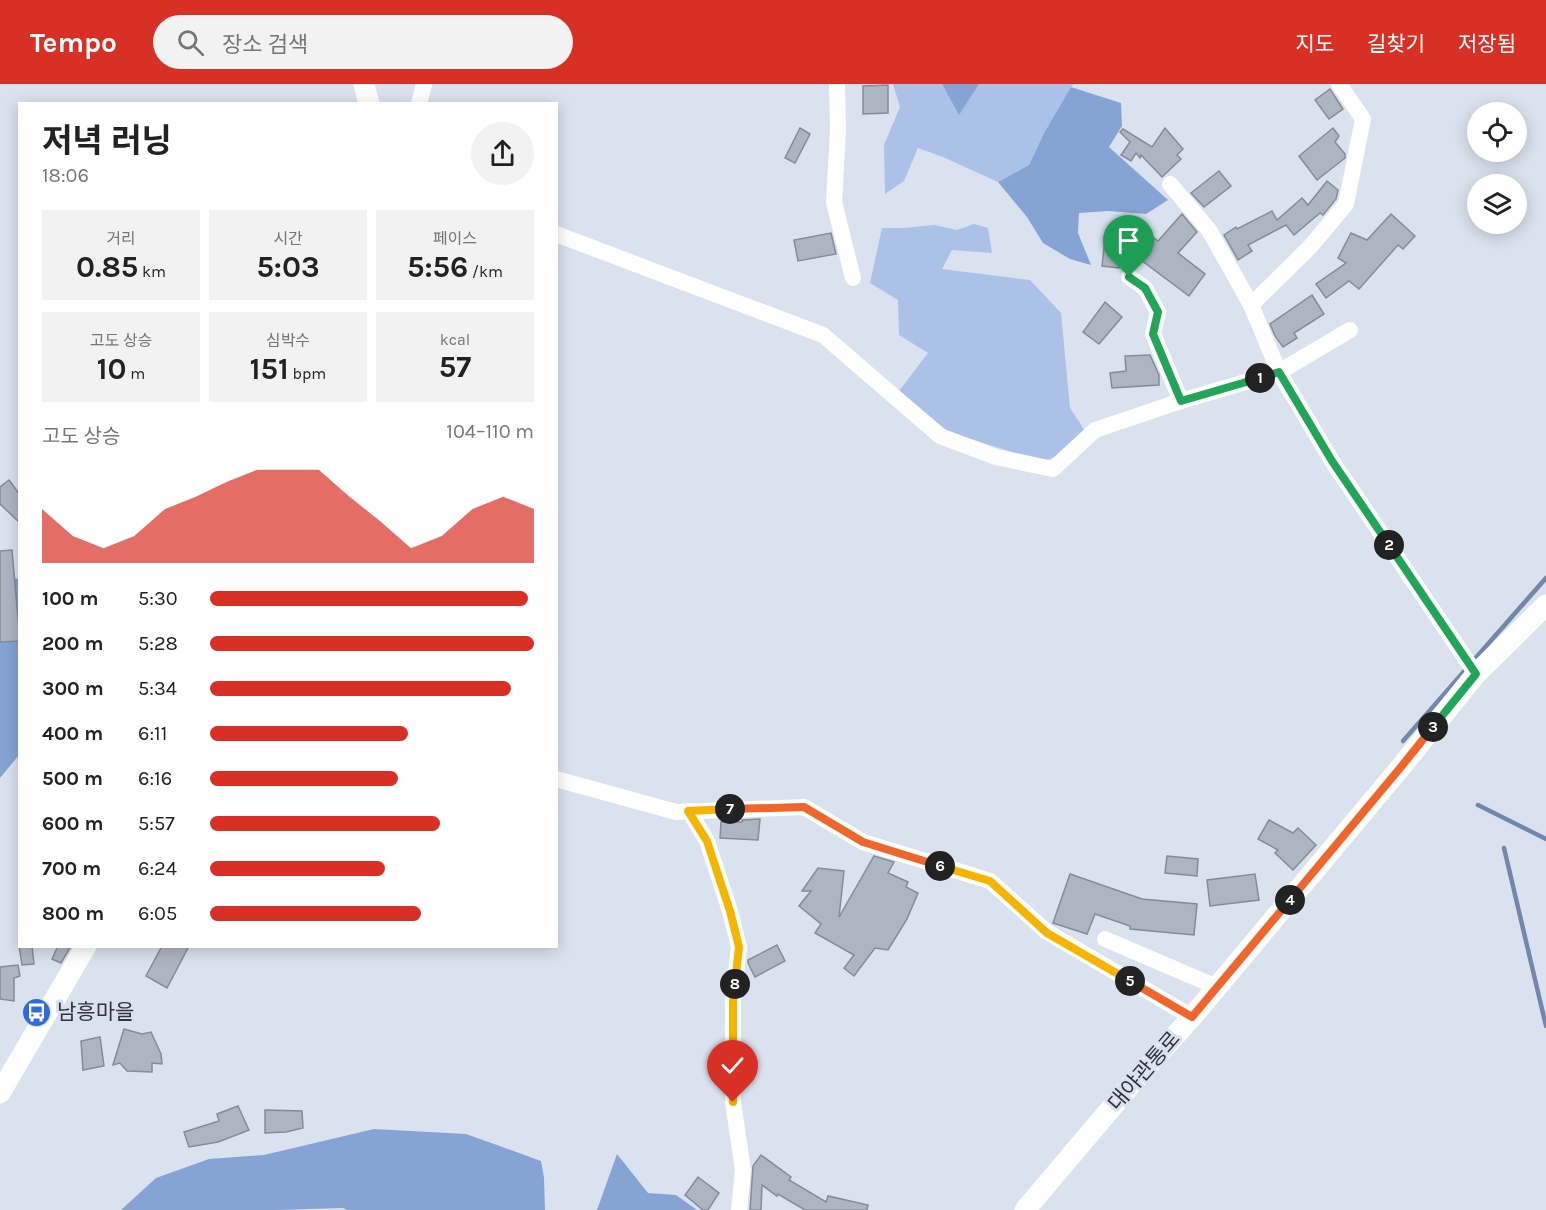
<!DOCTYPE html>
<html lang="ko">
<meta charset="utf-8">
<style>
:root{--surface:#fff;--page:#f2f2f2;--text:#222;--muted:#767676;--accent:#d93025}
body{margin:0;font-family:Karla,"Noto Sans KR",sans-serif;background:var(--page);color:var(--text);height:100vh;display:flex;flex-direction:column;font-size:22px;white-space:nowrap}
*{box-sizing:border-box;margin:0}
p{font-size:20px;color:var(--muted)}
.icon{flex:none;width:33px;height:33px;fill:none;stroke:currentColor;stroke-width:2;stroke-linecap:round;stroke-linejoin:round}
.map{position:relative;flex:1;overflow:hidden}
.details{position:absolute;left:18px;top:18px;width:540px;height:846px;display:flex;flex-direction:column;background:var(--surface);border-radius:0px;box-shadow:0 3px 15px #0003}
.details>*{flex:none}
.tools{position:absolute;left:1467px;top:18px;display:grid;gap:12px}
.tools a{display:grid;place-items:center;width:60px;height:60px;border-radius:50%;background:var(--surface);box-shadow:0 3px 15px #0003;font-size:30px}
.pin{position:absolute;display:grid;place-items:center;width:51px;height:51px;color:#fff;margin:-62px -26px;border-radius:50% 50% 50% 0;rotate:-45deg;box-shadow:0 0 6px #0007}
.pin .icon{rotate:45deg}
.km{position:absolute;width:30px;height:30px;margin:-15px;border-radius:50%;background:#222;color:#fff;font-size:16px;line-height:30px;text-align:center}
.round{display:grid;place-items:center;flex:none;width:63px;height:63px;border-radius:32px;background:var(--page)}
.overview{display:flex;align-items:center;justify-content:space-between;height:102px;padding:0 24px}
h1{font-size:33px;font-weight:700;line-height:45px}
.figures{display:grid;grid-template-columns:repeat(3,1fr);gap:9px;height:102px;padding:6px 24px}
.figures div{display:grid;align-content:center;border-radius:0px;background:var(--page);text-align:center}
.figures b{font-size:30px;font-weight:700}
.figures small{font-size:16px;font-weight:400}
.figures p{font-size:16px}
.chart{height:168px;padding:12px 24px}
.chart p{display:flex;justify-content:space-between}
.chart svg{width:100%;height:108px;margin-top:6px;fill:var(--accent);opacity:.7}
ul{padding:0 24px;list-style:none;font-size:20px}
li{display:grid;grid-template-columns:96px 72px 1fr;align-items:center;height:45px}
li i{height:15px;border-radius:8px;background:var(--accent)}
header{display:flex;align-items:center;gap:36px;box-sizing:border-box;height:84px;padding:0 30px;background:var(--accent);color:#fff}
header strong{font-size:28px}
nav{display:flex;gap:33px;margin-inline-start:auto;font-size:21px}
.search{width:420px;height:54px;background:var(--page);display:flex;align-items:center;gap:15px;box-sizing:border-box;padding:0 21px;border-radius:33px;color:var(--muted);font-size:22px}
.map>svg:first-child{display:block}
.green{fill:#abc1e7}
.forest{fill:#85a3d5}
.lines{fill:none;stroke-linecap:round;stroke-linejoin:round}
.stream{stroke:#7187ac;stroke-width:4.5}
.building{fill:#aeb5c2;stroke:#858c98;stroke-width:1.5}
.minor{stroke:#fff;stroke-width:16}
.major{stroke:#fff;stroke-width:21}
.split-1-casing{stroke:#fff;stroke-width:12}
.split-2-casing{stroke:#fff;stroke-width:12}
.split-3-casing{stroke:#fff;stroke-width:12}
.split-4-casing{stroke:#fff;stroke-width:12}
.split-5-casing{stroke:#fff;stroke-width:12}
.split-6-casing{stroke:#fff;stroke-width:12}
.split-7-casing{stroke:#fff;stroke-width:12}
.split-8-casing{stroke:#fff;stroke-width:12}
.split-9-casing{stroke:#fff;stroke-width:12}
.split-1{stroke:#22a559;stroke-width:8}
.split-2{stroke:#22a559;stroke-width:8}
.split-3{stroke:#22a559;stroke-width:8}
.split-4{stroke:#f0652b;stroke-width:8}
.split-5{stroke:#f0652b;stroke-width:8}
.split-6{stroke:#f5b400;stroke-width:8}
.split-7{stroke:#f0652b;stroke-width:8}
.split-8{stroke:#f5b400;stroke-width:8}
.split-9{stroke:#f5b400;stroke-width:8}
.labels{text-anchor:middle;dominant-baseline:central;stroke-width:6;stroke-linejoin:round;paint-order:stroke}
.poi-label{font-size:21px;fill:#313439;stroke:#dae2ef;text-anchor:start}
.street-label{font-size:21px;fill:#313439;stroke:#dae2ef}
</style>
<header>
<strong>Tempo</strong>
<div class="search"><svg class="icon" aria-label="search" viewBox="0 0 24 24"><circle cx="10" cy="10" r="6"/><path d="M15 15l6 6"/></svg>장소 검색</div>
<nav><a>지도</a><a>길찾기</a><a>저장됨</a></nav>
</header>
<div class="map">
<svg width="1546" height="1126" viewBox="0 0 1546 1126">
<rect width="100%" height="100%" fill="#dae2ef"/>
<g class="green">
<polygon points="893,0 942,0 959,30 979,0 1073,0 1044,49 1029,81 998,98 943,73 918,64 904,97 885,110 884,61 900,23"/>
<polygon points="974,140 988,144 992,169 952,166 942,185 1030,196 1061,229 1070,324 1085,347 1056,372 1043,378 949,348 899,307 928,269 899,251 898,216 870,199 882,144 903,144 934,141 957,146"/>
</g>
<g class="forest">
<polygon points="942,0 979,0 959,31"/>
<polygon points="1071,3 1121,19 1122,42 1109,63 1168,116 1146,130 1108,127 1079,129 1078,149 1091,181 1070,175 1043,159 1027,133 998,98 1029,81 1044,49"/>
<polygon points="0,492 20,495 19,671 0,694"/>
<polygon points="374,1045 466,1050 541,1077 544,1094 545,1126 347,1126 343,1124 277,1126 121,1126 156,1094 209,1075 264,1071"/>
<polygon points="617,1070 648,1109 676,1111 697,1126 597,1126"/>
</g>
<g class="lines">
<g class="stream">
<polyline points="1473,577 1546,494"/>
<polyline points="1403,657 1467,584"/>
<polyline points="1478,721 1546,755"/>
<polyline points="1504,764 1546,942"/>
</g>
</g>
<g class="building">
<polygon points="888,1 888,29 863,30 863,2"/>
<polygon points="1330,5 1343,25 1329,35 1315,16"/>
<polygon points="800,44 810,50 795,79 785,74"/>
<polygon points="1165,44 1183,65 1177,71 1181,75 1162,93 1141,71 1140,74 1136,69 1131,77 1121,71 1130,58 1120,48 1123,45 1152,63"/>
<polygon points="1333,44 1339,52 1335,58 1345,70 1345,74 1317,96 1299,72"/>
<polygon points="1219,87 1231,102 1204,123 1191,109"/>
<polygon points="1327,97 1338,106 1336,115 1323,131 1320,129 1294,151 1286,141 1248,161 1252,167 1238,176 1224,151 1236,143 1237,145 1272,127 1277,136 1302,114 1308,121"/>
<polygon points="1182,130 1197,148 1178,169 1205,190 1189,212 1133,170 1149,150 1158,157"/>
<polygon points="1391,130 1415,152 1403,165 1398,161 1359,205 1349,197 1326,214 1316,200 1346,179 1338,174 1351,149 1367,156"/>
<polygon points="1106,146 1124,148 1119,184 1102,182"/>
<polygon points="831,149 836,170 798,177 794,156"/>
<polygon points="1312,211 1324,230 1294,249 1297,254 1283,263 1275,252 1270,240"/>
<polygon points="1105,218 1122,233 1099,260 1083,248"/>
<polygon points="1150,271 1159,291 1159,301 1112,304 1110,289 1126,287 1125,272"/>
<polygon points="9,396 20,411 20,439 0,420 0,403"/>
<polygon points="12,466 20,557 0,558 0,467"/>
<polygon points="760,735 758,756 720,754 721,738 742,738 742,736"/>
<polygon points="1269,736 1293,749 1298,744 1316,761 1293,786 1275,769 1278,766 1258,755"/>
<polygon points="874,772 894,778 888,789 908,798 906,803 918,809 907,835 888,866 875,864 854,892 844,884 854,871 815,849 821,840 799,822 811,807 802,807 818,784 844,787 839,833"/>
<polygon points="1167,772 1198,775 1197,792 1165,789"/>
<polygon points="1070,790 1142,815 1197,820 1194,851 1130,845 1130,842 1095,830 1087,850 1053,839"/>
<polygon points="1255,790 1259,816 1210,822 1207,796"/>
<polygon points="777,861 785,877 755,893 748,879 748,876"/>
<polygon points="19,862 32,862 34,880 22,881"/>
<polygon points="58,862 71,862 61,879 52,875"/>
<polygon points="162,862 189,862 167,904 146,892"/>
<polygon points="18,881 20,892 14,894 14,917 0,915 0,883"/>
<polygon points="124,945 142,950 151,948 161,970 162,980 152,979 152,988 127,987 120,979 113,981"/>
<polygon points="100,953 104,982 83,986 81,957"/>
<polygon points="238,1022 249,1046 218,1058 189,1063 184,1048 219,1037 217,1030"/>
<polygon points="265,1026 302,1027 303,1044 286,1048 265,1049"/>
<polygon points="761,1071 791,1093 789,1096 826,1118 828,1112 868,1121 867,1126 805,1126 778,1110 777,1112 762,1101 761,1126 750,1126 753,1082"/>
<polygon points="698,1093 719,1109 708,1126 703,1126 685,1111"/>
</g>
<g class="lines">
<g class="minor">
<polyline points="837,0 838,46 834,118 853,194"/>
<polyline points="419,20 424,0"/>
<polyline points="1170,100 1209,146 1251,221 1279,288 1350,246"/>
<polyline points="556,150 823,251 940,352 996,373 1053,385 1095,346 1181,317 1279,288 1332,377 1476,590"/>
<polyline points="1129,193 1145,204 1158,228 1153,250 1181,317"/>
<polyline points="1251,221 1310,163 1346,120 1363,35 1339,0"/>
<polyline points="556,695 676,728 804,723 863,758 990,797 1047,848 1192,933"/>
<polyline points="689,727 707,757 730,827 739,863 733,917 733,1018 743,1086 739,1126"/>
<polyline points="1105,855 1217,903"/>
</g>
<g class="major">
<polyline points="364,0 369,20"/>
<polyline points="0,1009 86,862"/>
<polyline points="1025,1126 1135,996 1192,933 1401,683 1476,590 1546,521"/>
</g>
</g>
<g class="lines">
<defs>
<polyline id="split-1" points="1129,193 1145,204 1158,228 1153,250 1181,317 1260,294"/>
<polyline id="split-2" points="1260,294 1279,288 1332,377 1389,461"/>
<polyline id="split-3" points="1389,461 1476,590 1433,643"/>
<polyline id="split-4" points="1290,816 1401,683 1433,643"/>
<polyline id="split-5" points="1130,897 1192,933 1290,816"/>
<polyline id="split-6" points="940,782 990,797 1047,849 1130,897"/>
<polyline id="split-7" points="730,725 804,723 863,758 940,782"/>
<polyline id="split-8" points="730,725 688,727 707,757 730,827 739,863 735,900"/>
<polyline id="split-9" points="733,1018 733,917 735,900"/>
</defs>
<use href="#split-1" class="split-1-casing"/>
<use href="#split-2" class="split-2-casing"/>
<use href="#split-3" class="split-3-casing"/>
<use href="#split-4" class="split-4-casing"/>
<use href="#split-5" class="split-5-casing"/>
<use href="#split-6" class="split-6-casing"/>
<use href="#split-7" class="split-7-casing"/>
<use href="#split-8" class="split-8-casing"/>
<use href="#split-9" class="split-9-casing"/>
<use href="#split-1" class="split-1"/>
<use href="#split-2" class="split-2"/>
<use href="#split-3" class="split-3"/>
<use href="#split-4" class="split-4"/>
<use href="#split-5" class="split-5"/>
<use href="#split-6" class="split-6"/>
<use href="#split-7" class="split-7"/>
<use href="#split-8" class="split-8"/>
<use href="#split-9" class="split-9"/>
</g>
<defs>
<symbol id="bus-disc" viewBox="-11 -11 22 22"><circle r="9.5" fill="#2e6bd8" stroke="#dae2ef"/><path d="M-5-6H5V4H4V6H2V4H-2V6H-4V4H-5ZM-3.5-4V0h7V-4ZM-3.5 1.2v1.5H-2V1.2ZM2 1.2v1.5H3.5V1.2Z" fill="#fff"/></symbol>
</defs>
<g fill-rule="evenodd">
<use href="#bus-disc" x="20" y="912" width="33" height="33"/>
</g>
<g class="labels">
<g class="poi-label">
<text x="57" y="928">남흥마을</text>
</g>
<g class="street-label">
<text transform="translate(1144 987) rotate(-49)">대야관통로</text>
</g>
</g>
</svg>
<div class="tools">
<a><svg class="icon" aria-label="locate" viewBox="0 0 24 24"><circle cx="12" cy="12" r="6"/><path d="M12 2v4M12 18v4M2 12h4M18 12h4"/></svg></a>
<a><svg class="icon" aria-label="layers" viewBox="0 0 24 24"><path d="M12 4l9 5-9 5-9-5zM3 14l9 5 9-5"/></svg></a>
</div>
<div class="pin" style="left:1129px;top:193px;background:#1e9e55"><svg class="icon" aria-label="arrive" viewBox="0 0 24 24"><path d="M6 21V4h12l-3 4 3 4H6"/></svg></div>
<div class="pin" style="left:733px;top:1018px;background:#d93025"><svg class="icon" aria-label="check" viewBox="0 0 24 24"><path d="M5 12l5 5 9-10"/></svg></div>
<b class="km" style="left:1260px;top:294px">1</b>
<b class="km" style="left:1389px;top:461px">2</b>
<b class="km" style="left:1433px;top:643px">3</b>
<b class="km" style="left:1290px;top:816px">4</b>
<b class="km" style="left:1130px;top:897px">5</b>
<b class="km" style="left:940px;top:782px">6</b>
<b class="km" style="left:730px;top:725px">7</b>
<b class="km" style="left:735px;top:900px">8</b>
<section class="details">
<div class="overview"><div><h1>저녁 러닝</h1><p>18:06</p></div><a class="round"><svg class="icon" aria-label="share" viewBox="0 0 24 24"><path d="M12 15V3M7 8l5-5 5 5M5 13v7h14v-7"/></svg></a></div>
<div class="figures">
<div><p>거리</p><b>0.85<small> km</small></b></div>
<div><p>시간</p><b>5:03</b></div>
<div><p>페이스</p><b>5:56<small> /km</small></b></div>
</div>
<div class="figures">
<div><p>고도 상승</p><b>10<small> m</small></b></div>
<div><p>심박수</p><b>151<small> bpm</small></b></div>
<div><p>kcal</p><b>57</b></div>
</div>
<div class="chart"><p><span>고도 상승</span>104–110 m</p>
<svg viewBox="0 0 160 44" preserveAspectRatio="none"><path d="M0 44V22L10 33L20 38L30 33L40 22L50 17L60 11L70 6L80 6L90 6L100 17L110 27L120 38L130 33L140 22L150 17L160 22V44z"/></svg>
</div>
<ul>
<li><b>100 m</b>5:30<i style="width:98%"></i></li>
<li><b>200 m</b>5:28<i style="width:100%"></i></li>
<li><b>300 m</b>5:34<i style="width:93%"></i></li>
<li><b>400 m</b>6:11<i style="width:61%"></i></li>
<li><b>500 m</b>6:16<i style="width:58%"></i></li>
<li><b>600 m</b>5:57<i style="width:71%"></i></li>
<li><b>700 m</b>6:24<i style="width:54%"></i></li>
<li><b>800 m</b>6:05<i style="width:65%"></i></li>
</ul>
</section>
</div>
